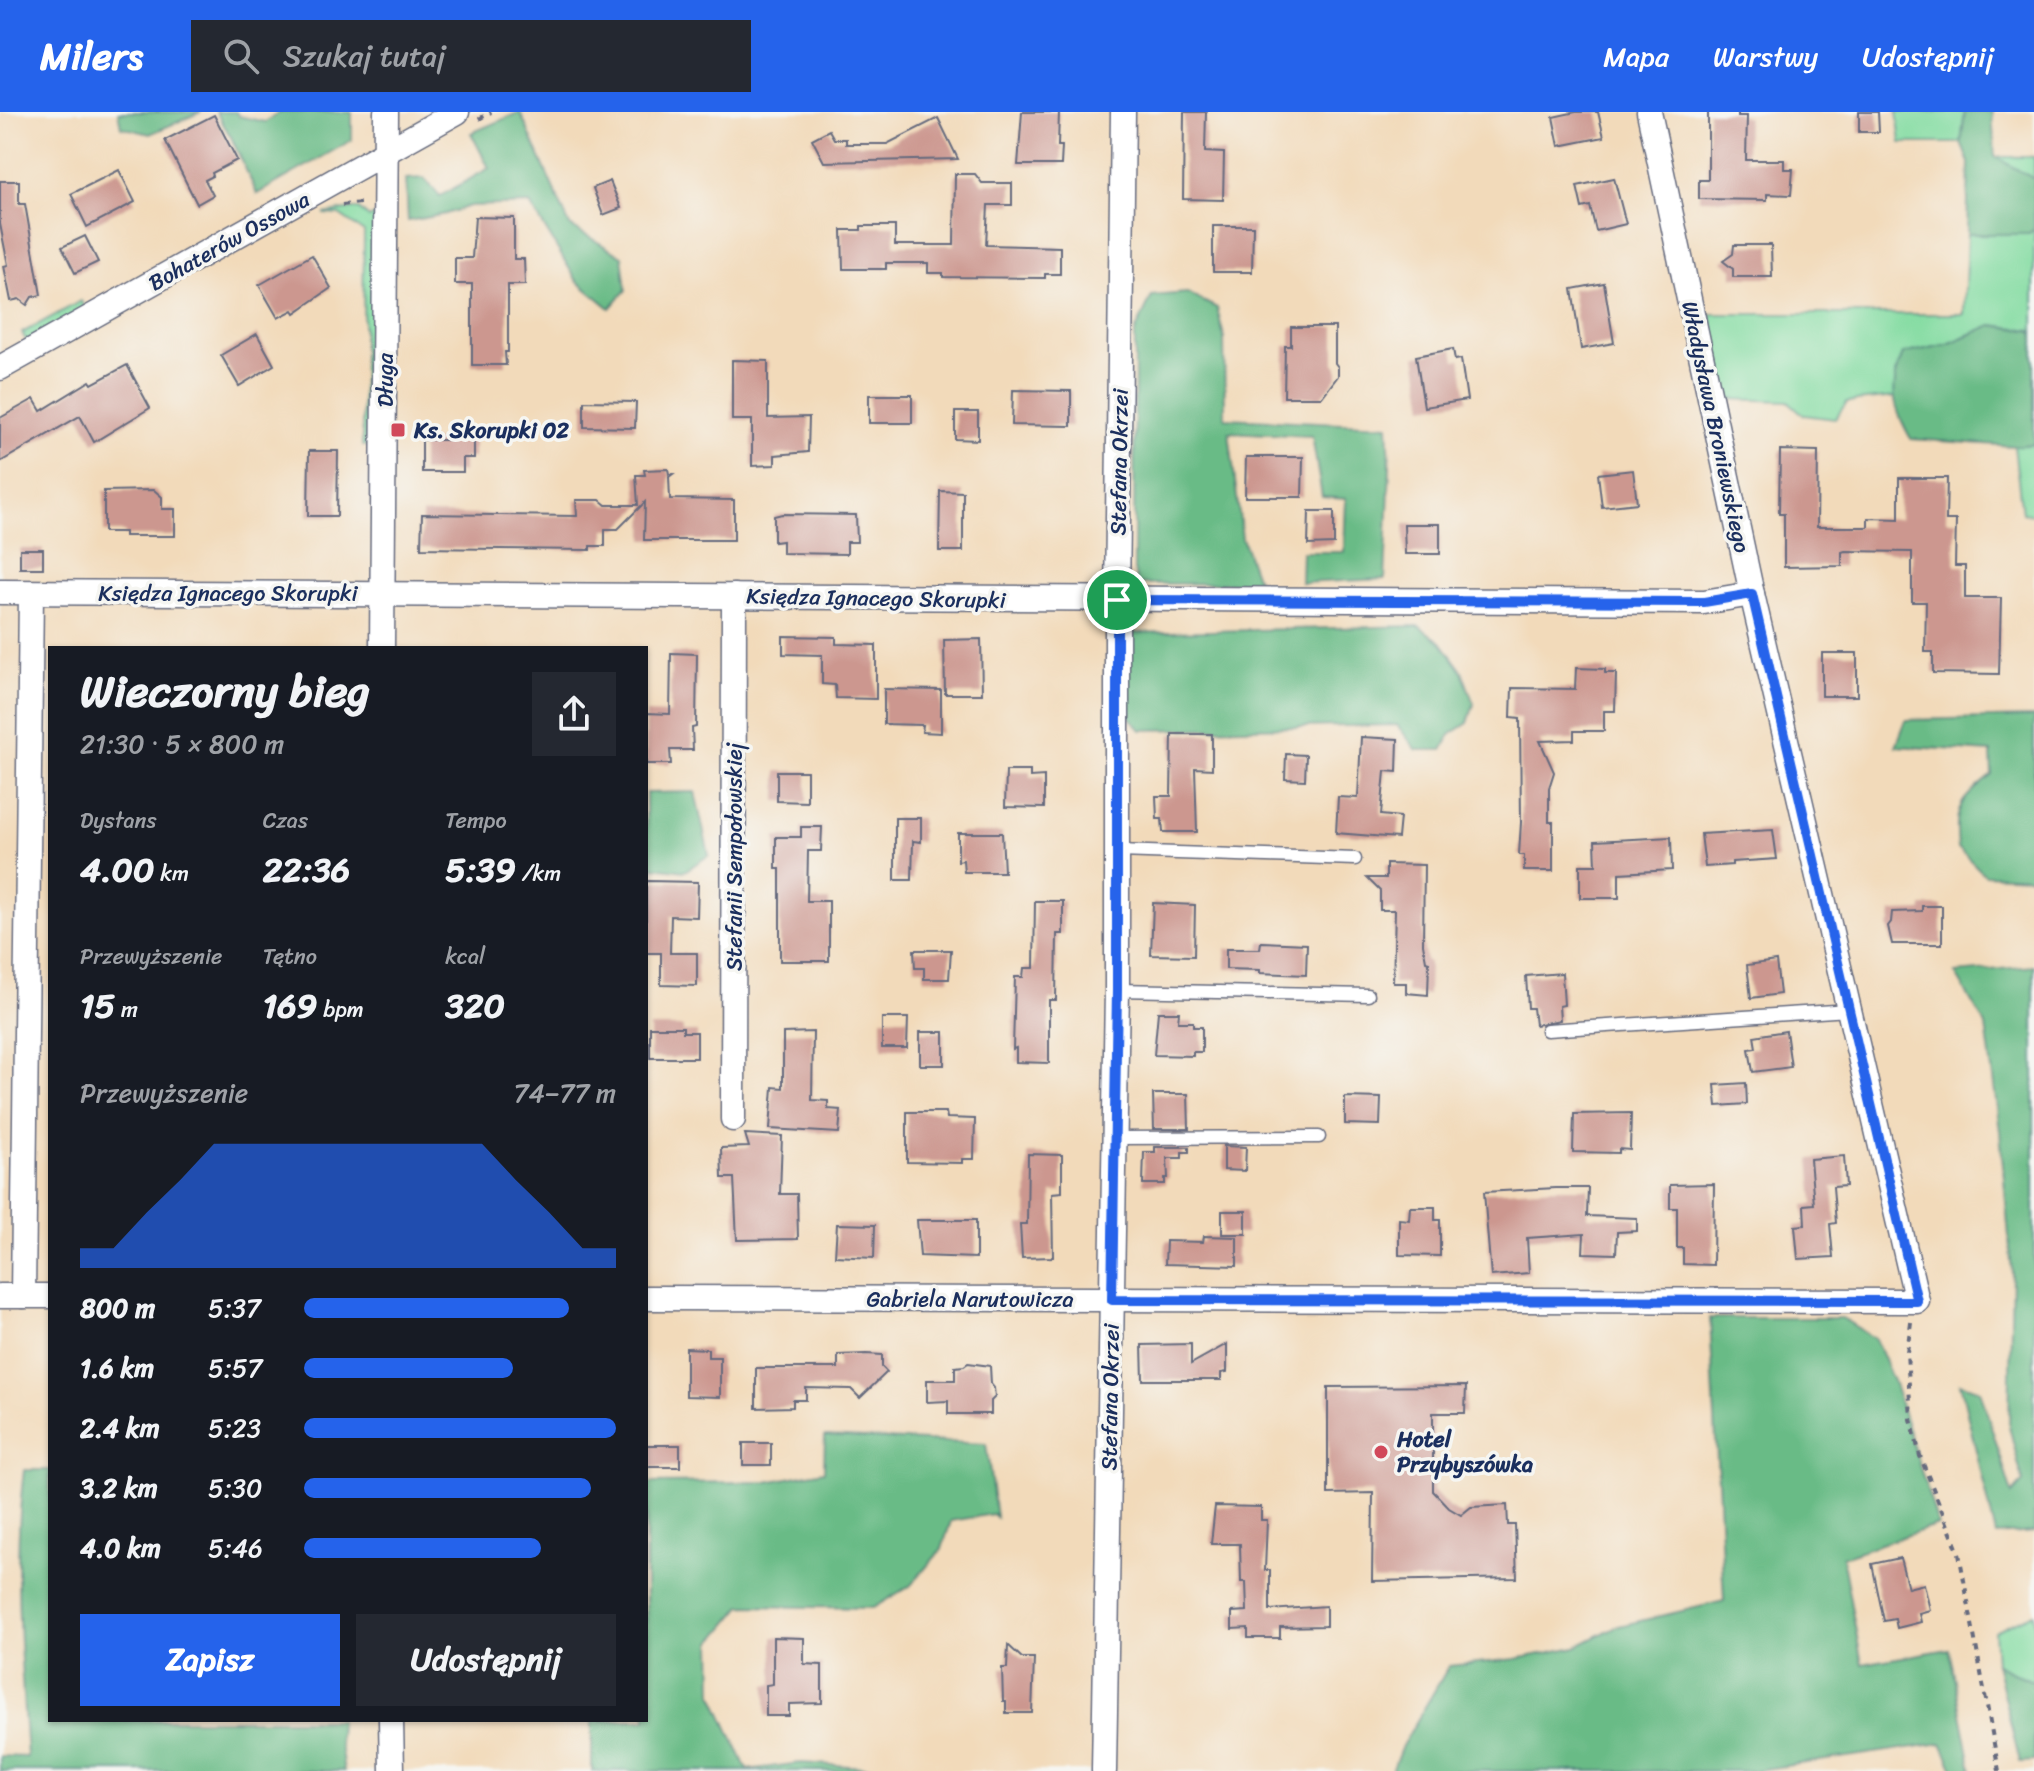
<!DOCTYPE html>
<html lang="pl">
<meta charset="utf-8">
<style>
:root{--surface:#171b24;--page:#242831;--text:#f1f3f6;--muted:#9ea1a6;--accent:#2563eb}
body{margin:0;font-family:Sriracha,sans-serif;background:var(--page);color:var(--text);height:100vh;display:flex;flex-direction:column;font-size:30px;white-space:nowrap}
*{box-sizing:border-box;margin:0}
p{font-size:26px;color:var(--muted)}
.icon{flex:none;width:44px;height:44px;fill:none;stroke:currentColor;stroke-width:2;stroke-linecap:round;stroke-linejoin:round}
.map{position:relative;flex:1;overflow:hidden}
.drawer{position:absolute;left:48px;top:534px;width:600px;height:1076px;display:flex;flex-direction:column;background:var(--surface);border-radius:0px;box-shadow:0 2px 6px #0004}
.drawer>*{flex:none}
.pin{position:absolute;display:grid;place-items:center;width:68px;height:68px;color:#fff;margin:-34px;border:4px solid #fff;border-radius:50%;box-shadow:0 2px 8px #0007}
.round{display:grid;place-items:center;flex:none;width:84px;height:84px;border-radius:0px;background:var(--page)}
.overview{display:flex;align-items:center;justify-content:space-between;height:136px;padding:0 32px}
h1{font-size:44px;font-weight:700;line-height:60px}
.metrics{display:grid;grid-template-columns:repeat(3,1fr);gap:12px;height:136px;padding:8px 32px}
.metrics div{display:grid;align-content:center}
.metrics b{font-size:34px;font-weight:700}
.metrics small{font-size:22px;font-weight:400}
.metrics p{font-size:22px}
.chart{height:224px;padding:16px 32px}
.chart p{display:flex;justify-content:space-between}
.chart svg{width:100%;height:144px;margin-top:8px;fill:var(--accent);opacity:.7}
.button{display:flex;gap:16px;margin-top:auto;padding:16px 32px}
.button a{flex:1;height:92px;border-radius:0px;background:var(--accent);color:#fff;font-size:32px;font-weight:700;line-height:92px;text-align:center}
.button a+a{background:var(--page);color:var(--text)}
ul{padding:0 32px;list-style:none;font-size:26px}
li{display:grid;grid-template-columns:128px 96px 1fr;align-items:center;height:60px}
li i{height:20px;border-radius:10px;background:var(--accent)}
header{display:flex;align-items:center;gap:48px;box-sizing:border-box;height:112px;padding:0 40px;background:var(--accent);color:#fff}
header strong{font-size:38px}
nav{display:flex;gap:44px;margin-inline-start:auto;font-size:28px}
.search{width:560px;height:72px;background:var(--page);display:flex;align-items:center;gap:20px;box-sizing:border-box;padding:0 28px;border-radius:0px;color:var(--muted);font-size:30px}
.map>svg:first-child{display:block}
.green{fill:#82dba0;stroke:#4e857f;stroke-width:2}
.forest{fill:#69bb86;stroke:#427572;stroke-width:2}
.building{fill:#cc978f}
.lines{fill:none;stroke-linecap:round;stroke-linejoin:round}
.lane-casing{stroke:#666b7e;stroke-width:15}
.street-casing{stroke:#666b7e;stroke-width:27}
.path{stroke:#666b7e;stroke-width:4;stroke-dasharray:6 6;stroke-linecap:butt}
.lane{stroke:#fff;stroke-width:12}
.street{stroke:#fff;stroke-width:24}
.route-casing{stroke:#fff;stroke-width:16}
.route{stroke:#2563eb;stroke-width:10}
.poi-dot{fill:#d1495b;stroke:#f6f6f2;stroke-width:3}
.labels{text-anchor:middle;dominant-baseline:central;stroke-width:7;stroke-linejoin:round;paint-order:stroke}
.street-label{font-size:22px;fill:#1b2f5e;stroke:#f6f6f2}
.poi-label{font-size:22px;font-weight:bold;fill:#1b2f5e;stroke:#f6f6f2;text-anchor:start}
</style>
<header>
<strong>Milers</strong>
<div class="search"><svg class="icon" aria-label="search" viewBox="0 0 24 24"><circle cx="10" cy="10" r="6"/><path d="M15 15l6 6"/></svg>Szukaj tutaj</div>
<nav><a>Mapa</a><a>Warstwy</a><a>Udostępnij</a></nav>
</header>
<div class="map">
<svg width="2034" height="1659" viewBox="0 0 2034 1659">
<rect width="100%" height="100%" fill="#f6f6f2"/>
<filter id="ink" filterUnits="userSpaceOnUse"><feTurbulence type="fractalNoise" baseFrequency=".0125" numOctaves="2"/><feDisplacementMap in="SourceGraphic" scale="16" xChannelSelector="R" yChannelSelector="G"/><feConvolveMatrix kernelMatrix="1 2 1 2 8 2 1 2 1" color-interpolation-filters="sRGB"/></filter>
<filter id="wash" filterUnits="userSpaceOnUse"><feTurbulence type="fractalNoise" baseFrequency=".006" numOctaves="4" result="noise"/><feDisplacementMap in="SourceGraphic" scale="32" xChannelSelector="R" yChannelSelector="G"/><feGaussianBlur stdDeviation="1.8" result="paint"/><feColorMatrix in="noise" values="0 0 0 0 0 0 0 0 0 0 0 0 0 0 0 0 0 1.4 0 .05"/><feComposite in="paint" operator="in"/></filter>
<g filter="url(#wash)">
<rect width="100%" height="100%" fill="#f2daba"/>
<g class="green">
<polygon points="1897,0 1965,0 1961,31 1901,31"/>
<polygon points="1995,45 2034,45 2034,67"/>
<polygon points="352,97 359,97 369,106 375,103 373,333 362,334 364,120 339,103 324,102"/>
<polygon points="2034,117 2034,218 1992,213 1948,232 1903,242 1895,261 1895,285 1847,290 1835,307 1804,303 1788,289 1727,287 1710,202 1964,202 1967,122 2029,122"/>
<polygon points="81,189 87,198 27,230 22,221"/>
<polygon points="2034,332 2034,402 2022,401 2014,334"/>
<polygon points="2034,1501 2034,1573 1996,1552 1994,1519"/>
</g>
<g class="forest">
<polygon points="118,0 201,0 150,22 121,15"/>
<polygon points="216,0 236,0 239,4 265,10 280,0 352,0 352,28 257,82 231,25"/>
<polygon points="520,0 570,114 622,144 626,178 610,196 577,169 530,92 470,94 446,102 408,109 406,67 424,66 440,84 489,56 471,21"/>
<polygon points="1965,0 1992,0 1995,45 2034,67 2034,117 2029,122 1967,122 1969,51 1961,31"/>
<polygon points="1187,181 1217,196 1224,225 1225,306 1388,313 1390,354 1385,467 1301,471 1302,440 1344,440 1346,387 1322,385 1312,324 1229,320 1242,426 1258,471 1137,472 1134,457 1135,220 1152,184"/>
<path d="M1992 213 2034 219V332L2014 334 1911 327C1892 294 1889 277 1903 242L1948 232Z"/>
<polygon points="1419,514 1441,530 1462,559 1474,592 1468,611 1451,622 1442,638 1417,638 1397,613 1141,618 1127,602 1127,521"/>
<path d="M2034 605V765L1985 763 1958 736C1954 692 1960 689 1992 663L1991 640 1896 634 1906 608Z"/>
<polygon points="695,680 709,743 685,759 646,754 646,681"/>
<polygon points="2034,854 2034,1420 1996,1423 1960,1271 1980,1278 2012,1382 2023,1370 2009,1314 2012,1161 2000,1019 1986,914 1955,861"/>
<polygon points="1710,1206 1842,1206 1875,1227 1893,1269 1938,1413 1842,1445 1862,1552 1949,1537 1972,1659 1955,1659 1942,1631 1751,1659 1392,1659 1402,1634 1449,1554 1516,1547 1576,1535 1615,1515 1724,1489"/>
<polygon points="825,1324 986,1332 996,1405 993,1402 951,1409 942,1437 911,1473 873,1496 742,1494 712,1530 713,1583 747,1658 801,1651 928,1659 592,1659 592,1608 646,1608 646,1371 767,1370 824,1359"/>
<path d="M24 1358H50V1608H340L339 1626 344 1659H0V1644L27 1645C21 1549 12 1453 24 1358Z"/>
<polygon points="1996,1552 2034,1570 2034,1649 2020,1650"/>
</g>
<g id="blocks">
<g class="building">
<polygon points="1022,0 1059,0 1058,34 1062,34 1061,53 1018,53"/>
<polygon points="1184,0 1206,0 1205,40 1224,41 1223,88 1183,87"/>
<polygon points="1576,0 1598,0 1604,25 1559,34 1553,5"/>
<polygon points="1708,0 1738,0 1738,4 1747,4 1746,48 1784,48 1784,57 1793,57 1791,83 1767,82 1767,88 1699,87 1699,68 1708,68"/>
<polygon points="1859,0 1878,0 1879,20 1859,20"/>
<polygon points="214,3 237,48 212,61 213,64 205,68 213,83 197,92 165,28"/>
<polygon points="938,6 958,47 824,50 812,27 829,18 834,27 846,27 846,32 887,32"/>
<polygon points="119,58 135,90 87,115 71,82"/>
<polygon points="955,62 975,62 982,71 1012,71 1012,93 988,93 986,133 1060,135 1060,162 1045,162 1045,166 943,165 943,161 928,161 928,151 886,151 886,157 843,157 842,118 861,118 861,114 895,114 895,133 954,133"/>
<polygon points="1614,66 1626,112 1596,119 1590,94 1582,96 1577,74"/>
<polygon points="0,69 19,69 19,92 25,92 41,183 32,185 27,193 19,187 11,189 4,154 8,153 0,112"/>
<polygon points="610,69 621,96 603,103 593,76"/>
<polygon points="475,105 514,106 514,147 524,147 525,173 508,173 508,240 505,240 506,253 472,253 472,172 455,172 455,146 472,146"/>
<polygon points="1213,114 1253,114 1252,160 1213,160"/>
<polygon points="85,124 98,150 75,161 62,135"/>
<polygon points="1734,133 1771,133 1772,165 1733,165 1733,157 1723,149 1733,142"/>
<polygon points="312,143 331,176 295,201 293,198 278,206 259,173"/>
<polygon points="1604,171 1614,231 1581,237 1572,177"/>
<polygon points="1291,215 1335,215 1335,251 1338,255 1338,264 1322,285 1284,285 1285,234 1291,234"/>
<polygon points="257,222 274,253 239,274 221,243"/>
<polygon points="1453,237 1455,248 1461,247 1467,288 1424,295 1416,244"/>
<polygon points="732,248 768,249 768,306 809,305 808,340 775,343 775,353 752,354 752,308 732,308"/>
<polygon points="127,253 150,296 94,330 80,304 0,350 0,306 34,287 41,299 90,269 92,272"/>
<polygon points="1013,278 1071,279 1071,314 1012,313"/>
<rect x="869" y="283" width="43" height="28"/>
<polygon points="584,289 636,290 635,316 584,315"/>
<polygon points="955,300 978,300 978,328 955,327"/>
<polygon points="450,323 474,323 474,346 463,346 463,360 422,360 422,328 450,328"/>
<polygon points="1780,338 1818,339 1817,415 1868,415 1868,406 1899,407 1899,366 1947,366 1946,408 1956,408 1955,454 1965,454 1965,486 2001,486 1999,562 1933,561 1933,540 1925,540 1926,490 1912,490 1912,440 1845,439 1842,440 1842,454 1784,455 1784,402 1779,402"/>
<polygon points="309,339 338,339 337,404 308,404"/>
<polygon points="1246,345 1303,345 1302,385 1245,385"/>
<polygon points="668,357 669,362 673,362 669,365 670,387 734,388 734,428 644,428 645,390 618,417 605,417 605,434 590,434 590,438 421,436 422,402 577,404 576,388 600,388 606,393 638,393 636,363 645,363 644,358"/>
<polygon points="1633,358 1637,391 1602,395 1598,362"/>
<polygon points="154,378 162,385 162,397 175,397 175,424 125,424 125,420 104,420 104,379"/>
<polygon points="940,379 963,380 963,439 939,439"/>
<polygon points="1309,399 1334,399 1334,432 1308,433"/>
<polygon points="782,402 856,403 857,430 847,430 847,442 782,441 782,429 774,430 774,404"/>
<polygon points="1404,412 1440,412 1440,442 1405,442"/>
<rect x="20" y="437" width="23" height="19"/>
<polygon points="783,524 836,525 836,532 876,533 876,587 836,586 835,573 822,572 822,543 783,542"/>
<polygon points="981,527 982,582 945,582 944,528"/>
<polygon points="671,541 697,542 696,615 692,616 693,638 670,638 671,652 646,652 646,601 670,602"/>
<rect x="1822" y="541" width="35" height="43"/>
<polygon points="1576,556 1605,557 1605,561 1616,561 1615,599 1604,599 1604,619 1574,619 1574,628 1540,629 1554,660 1549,676 1549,710 1553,710 1553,759 1524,759 1524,743 1519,743 1521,710 1520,606 1511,605 1512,576 1575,577"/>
<polygon points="884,577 941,578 941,621 922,620 923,613 884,612"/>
<polygon points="1172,622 1212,622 1212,657 1195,656 1197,720 1163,720 1162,707 1157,707 1156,684 1171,684"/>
<polygon points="1361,625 1398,627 1397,660 1385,659 1381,703 1400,705 1398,726 1336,721 1338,685 1358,686"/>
<polygon points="1286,642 1306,643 1305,668 1285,667"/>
<polygon points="777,659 807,659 807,690 777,689"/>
<polygon points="1006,659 1030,659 1030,665 1044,664 1044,696 1005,695"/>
<polygon points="895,706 921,706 921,730 913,729 912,768 895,768"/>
<polygon points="801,715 822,715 821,739 808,739 807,789 829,789 829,849 780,849 780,757 776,757 776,725 801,725"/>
<polygon points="1773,718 1777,747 1732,750 1732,753 1705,755 1701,722"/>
<polygon points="958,721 1002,721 1004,760 964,760 963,748 958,749"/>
<polygon points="1671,725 1672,758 1619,761 1619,786 1580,786 1580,753 1596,753 1595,729"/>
<polygon points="1386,752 1424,753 1423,832 1426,849 1429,850 1428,883 1406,881 1406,871 1393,871 1395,798 1380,798 1380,779 1367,766 1386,766"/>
<polygon points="646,769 698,770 697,805 671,804 670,841 697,841 697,874 661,873 661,841 646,841"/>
<polygon points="1035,789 1063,789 1063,822 1057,822 1056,888 1049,888 1049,951 1016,950 1016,936 1013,937 1015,865 1023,865 1024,856 1034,856"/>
<polygon points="1153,791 1195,793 1194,844 1151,843"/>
<polygon points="1922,794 1942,794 1942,832 1892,832 1888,814 1891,810 1892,800 1922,799"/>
<polygon points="1261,830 1307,832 1306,863 1260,861 1260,858 1226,857 1226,837 1260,837"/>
<polygon points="914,838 951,838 949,867 924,867 924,856 915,856"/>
<polygon points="1776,849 1780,882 1751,886 1747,853"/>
<polygon points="1562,861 1564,893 1559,894 1560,908 1535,913 1533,896 1528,896 1526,864"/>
<polygon points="1158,900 1179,900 1178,910 1193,910 1193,915 1202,915 1202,940 1193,940 1193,944 1154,943"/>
<polygon points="882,906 908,906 907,936 882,936"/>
<polygon points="650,915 683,915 683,920 697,920 697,946 650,946"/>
<polygon points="1786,919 1791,955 1753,960 1749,937 1756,936 1754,924"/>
<polygon points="813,920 812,988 828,989 828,997 841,998 839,1021 770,1017 773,975 783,976 783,921"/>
<rect x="920" y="920" width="24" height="33"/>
<polygon points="1746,971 1747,992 1717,994 1715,973"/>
<polygon points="1153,982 1188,982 1189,1017 1154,1017"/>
<polygon points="1345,985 1381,986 1380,1013 1345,1012"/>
<polygon points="907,1000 946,1000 947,1006 975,1007 974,1047 962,1047 962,1051 907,1050"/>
<polygon points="1631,1001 1630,1038 1619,1037 1619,1041 1573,1040 1574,1002"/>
<polygon points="745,1022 782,1024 780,1082 797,1082 798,1127 737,1128 734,1066 722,1066 721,1036 749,1035"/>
<polygon points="1224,1034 1246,1035 1245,1059 1224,1058"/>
<polygon points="1155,1035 1189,1035 1189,1040 1182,1040 1182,1046 1167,1046 1168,1066 1165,1066 1165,1072 1143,1072 1144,1040 1155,1040"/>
<polygon points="1028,1042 1062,1043 1062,1080 1052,1081 1053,1145 1022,1146 1020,1112 1027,1112"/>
<polygon points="1844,1044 1846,1074 1833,1075 1836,1111 1830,1112 1833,1145 1798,1147 1795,1114 1805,1113 1804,1093 1814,1092 1810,1047"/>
<polygon points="1714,1072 1713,1153 1683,1152 1683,1136 1677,1136 1677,1096 1670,1096 1670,1073"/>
<polygon points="1556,1076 1588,1076 1587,1104 1637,1106 1637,1119 1617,1120 1616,1142 1583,1141 1584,1122 1527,1126 1529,1161 1491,1164 1484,1080"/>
<polygon points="1410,1095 1435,1095 1435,1108 1440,1108 1440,1144 1399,1143 1399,1107 1409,1108"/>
<rect x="1222" y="1099" width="24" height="23"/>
<polygon points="917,1108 976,1108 976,1146 920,1144"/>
<polygon points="837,1112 875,1113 874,1146 835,1144"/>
<polygon points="1204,1124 1237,1125 1237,1154 1165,1152 1166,1129 1203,1130"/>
<polygon points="1191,1232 1191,1252 1227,1232 1227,1260 1221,1261 1221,1268 1143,1268 1142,1233"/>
<polygon points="686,1236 708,1237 708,1245 720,1245 720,1285 686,1284"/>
<polygon points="866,1242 882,1243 882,1255 887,1260 860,1286 851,1277 806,1276 806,1288 793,1288 793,1295 756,1296 756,1256 838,1256 838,1243"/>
<polygon points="968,1251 990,1254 991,1272 994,1276 995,1285 991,1289 991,1302 948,1302 948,1289 927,1290 927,1268 955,1268 955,1255 964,1254"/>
<polygon points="1466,1274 1465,1301 1433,1301 1433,1379 1449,1396 1461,1403 1471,1395 1507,1393 1508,1413 1515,1413 1517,1466 1372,1469 1373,1381 1328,1382 1328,1275"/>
<rect x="743" y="1331" width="28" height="22"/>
<rect x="646" y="1333" width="34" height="22"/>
<polygon points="1215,1394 1261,1395 1261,1408 1267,1408 1265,1458 1270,1458 1270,1498 1326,1494 1326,1514 1280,1515 1280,1526 1248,1526 1248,1516 1232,1517 1232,1500 1247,1499 1246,1470 1241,1470 1240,1432 1211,1432"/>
<polygon points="1900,1446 1908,1476 1924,1472 1930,1498 1919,1501 1921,1510 1897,1516 1895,1507 1884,1509 1872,1452"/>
<polygon points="773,1525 804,1526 804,1552 822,1553 822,1591 789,1592 789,1604 766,1604 766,1573 773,1572"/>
<polygon points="1008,1533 1022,1546 1034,1546 1032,1601 1006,1601 1006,1589 1003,1589 1002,1556 1007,1556"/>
</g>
</g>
</g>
<g filter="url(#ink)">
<use href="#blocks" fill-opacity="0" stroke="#666b7e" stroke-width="2"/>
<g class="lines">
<defs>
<g id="lane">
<polyline points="1118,739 1355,747"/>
<polyline points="1117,878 1368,883"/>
<polyline points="1547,918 1849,898"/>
<polyline points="1115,1026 1319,1025"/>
</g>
<g id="street">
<polyline points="0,256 457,0"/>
<polyline points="0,480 1704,490 1752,482"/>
<polyline points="382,536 386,0"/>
<polyline points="733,1007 734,484"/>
<polyline points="0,1184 50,1184"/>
<polyline points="23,1184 31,481"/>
<polyline points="646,1186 1917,1189 1752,482 1649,0"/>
<polyline points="391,1608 392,1659"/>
<polyline points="1104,1659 1117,878 1117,488 1123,0"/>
</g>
</defs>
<use href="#lane" class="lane-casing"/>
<use href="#street" class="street-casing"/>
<g class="path">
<polyline points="479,7 491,0"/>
<polyline points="342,93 361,91"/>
<polyline points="1911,1210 1907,1240 1911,1307 1920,1344 1959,1441 1999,1659"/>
</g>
<use href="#lane" class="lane"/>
<use href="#street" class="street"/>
</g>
</g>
<g class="lines" filter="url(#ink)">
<defs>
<polygon id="route" points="1752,482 1917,1189 1112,1188 1117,878 1117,488 1704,490"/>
</defs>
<use href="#route" class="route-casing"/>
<use href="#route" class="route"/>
</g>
<g class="poi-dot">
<rect x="390" y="310" width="16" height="16" rx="4"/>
<circle cx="1381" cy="1340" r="8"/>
</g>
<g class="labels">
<g class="street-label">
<text transform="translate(229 129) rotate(-29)">Bohaterów Ossowa</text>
<text transform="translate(385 268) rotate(-90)">Długa</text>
<text transform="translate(1716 315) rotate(78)">Władysława Broniewskiego</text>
<text transform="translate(1119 350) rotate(-89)">Stefana Okrzei</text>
<text x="228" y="481">Księdza Ignacego Skorupki</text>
<text transform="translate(876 486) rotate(1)">Księdza Ignacego Skorupki</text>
<text transform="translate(734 745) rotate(-90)">Stefanii Sempołowskiej</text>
<text x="970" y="1187">Gabriela Narutowicza</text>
<text transform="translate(1110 1285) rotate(-89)">Stefana Okrzei</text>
</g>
<g class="poi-label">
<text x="414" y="318">Ks. Skorupki 02</text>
<text x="1397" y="1327">Hotel<tspan x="1397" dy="25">Przybyszówka</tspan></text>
</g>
</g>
</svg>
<div class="pin" style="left:1117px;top:488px;background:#1e9e55"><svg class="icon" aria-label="arrive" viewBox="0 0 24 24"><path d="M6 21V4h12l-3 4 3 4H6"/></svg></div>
<section class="drawer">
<div class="overview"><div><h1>Wieczorny bieg</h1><p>21:30 · 5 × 800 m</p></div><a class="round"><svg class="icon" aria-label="share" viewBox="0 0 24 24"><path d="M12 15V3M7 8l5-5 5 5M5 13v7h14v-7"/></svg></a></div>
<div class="metrics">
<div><p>Dystans</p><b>4.00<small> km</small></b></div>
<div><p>Czas</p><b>22:36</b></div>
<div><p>Tempo</p><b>5:39<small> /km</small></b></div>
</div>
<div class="metrics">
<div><p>Przewyższenie</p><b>15<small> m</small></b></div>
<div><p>Tętno</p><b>169<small> bpm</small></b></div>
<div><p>kcal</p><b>320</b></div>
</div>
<div class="chart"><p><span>Przewyższenie</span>74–77 m</p>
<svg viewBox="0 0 160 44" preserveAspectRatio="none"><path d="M0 44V38L10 38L20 27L30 17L40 6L50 6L60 6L70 6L80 6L90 6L100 6L110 6L120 6L130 17L140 27L150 38L160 38V44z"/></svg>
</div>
<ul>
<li><b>800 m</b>5:37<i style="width:85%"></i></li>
<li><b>1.6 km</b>5:57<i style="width:67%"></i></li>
<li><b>2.4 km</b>5:23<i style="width:100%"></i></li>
<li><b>3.2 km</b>5:30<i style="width:92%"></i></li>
<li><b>4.0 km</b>5:46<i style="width:76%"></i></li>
</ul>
<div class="button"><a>Zapisz</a><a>Udostępnij</a></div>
</section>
</div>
